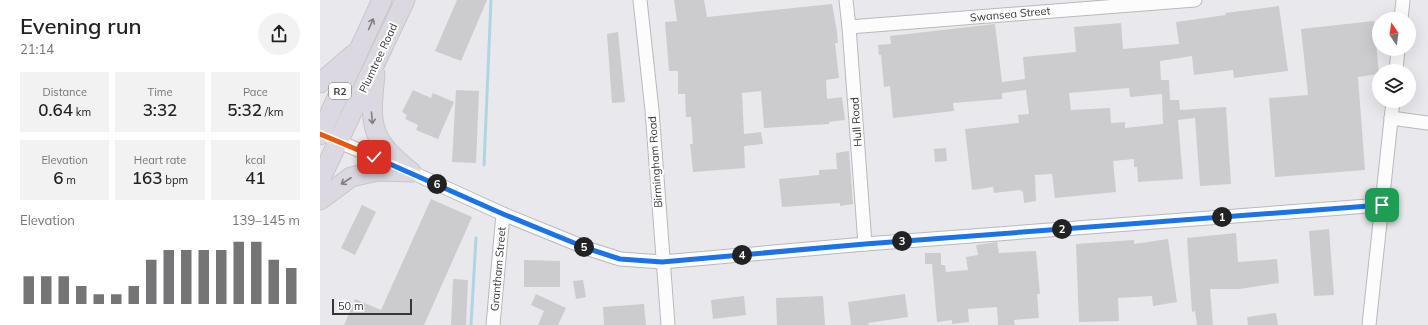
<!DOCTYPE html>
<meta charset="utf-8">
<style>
:root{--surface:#fff;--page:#f2f2f2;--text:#202124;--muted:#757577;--accent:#757578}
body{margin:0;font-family:Mulish,sans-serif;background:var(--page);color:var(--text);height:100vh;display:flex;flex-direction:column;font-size:15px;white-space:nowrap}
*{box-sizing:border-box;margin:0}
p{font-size:13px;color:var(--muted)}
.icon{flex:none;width:22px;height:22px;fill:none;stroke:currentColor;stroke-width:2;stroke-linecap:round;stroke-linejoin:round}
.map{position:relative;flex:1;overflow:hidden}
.side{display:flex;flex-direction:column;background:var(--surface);width:320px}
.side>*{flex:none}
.needle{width:26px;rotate:347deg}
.buttons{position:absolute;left:1052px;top:12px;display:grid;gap:8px}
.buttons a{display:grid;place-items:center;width:44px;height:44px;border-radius:50%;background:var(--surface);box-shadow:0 4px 16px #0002;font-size:20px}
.scale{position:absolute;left:12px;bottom:10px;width:80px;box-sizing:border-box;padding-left:4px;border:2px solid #363639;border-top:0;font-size:11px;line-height:14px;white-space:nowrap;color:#363639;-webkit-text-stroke:3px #fff;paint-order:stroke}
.pin{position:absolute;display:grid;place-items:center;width:34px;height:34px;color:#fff;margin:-17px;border-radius:8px;box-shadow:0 2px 6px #0006}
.km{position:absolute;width:20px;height:20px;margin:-10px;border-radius:50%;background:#222;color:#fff;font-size:11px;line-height:20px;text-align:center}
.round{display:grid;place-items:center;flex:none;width:42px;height:42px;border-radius:21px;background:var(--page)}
.summary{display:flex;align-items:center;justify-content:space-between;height:68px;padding:0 20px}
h1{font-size:22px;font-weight:600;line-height:30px}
.stats{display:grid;grid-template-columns:repeat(3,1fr);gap:6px;height:68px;padding:4px 20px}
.stats div{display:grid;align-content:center;border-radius:0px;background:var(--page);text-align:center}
.stats b{font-size:17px;font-weight:600}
.stats small{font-size:11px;font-weight:400}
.stats p{font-size:11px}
.chart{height:112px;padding:8px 20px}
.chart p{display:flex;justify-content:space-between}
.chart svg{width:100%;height:72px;margin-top:4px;stroke:var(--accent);stroke-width:6}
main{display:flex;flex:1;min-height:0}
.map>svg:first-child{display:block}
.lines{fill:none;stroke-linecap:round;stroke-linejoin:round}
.stream{stroke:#b0d5e2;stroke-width:3}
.building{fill:#cccccf;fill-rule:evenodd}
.minor-casing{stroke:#b9b9bc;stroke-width:15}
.highway-casing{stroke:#c7c7c9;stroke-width:21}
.minor{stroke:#fcfcfc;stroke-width:13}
.highway{stroke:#dbd8e1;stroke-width:19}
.cycleway-casing{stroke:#fff;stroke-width:8}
.cycleway{stroke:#e8590c;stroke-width:5}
.oneway{stroke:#807f85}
.route-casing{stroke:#fff;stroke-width:8}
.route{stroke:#1a73e8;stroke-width:5}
.labels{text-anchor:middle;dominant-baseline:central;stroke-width:4;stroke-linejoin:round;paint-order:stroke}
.shield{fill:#fff;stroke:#727274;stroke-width:1}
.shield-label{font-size:10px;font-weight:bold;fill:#363639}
.street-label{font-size:11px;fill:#363639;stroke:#fff}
</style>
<main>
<section class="side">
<div class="summary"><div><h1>Evening run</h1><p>21:14</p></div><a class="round"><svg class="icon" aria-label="share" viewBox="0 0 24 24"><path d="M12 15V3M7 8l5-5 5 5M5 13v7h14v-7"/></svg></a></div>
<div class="stats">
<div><p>Distance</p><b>0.64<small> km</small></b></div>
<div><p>Time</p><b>3:32</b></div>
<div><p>Pace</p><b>5:32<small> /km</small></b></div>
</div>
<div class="stats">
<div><p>Elevation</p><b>6<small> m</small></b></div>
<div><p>Heart rate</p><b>163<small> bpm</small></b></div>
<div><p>kcal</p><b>41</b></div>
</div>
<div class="chart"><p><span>Elevation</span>139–145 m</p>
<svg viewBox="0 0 160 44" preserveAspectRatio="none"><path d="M5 44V27M15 44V27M25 44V27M35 44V33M45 44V38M55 44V38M65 44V33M75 44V17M85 44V11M95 44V11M105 44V11M115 44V11M125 44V6M135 44V6M145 44V17M155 44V22"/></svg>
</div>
</section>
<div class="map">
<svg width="1108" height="325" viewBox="0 0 1108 325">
<rect width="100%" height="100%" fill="#e9e9ed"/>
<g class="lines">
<g class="stream">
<polyline points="164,165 171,0"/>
<polyline points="151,325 156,238"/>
</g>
</g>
<g class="building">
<polygon points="137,0 167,0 141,61 115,51"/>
<polygon points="354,0 384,0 387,17 512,4 517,32 518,43 515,43 519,78 506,80 507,99 522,97 525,120 509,122 509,124 444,128 441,91 422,93 424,134 441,132 443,144 424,146 425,168 373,172 370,144 373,144 371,117 366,117 365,94 358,94 358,71 349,71 345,22 357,21"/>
<path d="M959 6 968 71 914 78 913 70 874 75 872 56 840 61 841 80H849L850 100H859L860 110 906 107 911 184 880 186 875 118 858 120 863 179 818 182 817 167H814V159L793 161 796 192 735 198 732 174 715 175 716 201 704 203 703 192 700 190 674 193 673 187 652 190 645 129 699 123 698 115 709 114 706 90 682 93V99L633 103 634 111 573 118 570 86 564 87 561 55H559L558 45 571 44 570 36 675 24 682 82 705 79 703 57 756 52 754 27 801 23 803 49 859 44 856 22 906 15 905 13ZM809 88 810 97 842 94 843 124 805 128V122L791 123 790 108 751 110 749 93Z"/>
<polygon points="1054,21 1059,74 1038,77 1045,170 955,177 949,98 988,95 981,29"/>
<polygon points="298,32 305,102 292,103 287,34"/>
<polygon points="93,90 111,98 113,93 134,102 118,139 96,130 98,125 85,119 87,115 82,112"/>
<polygon points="136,90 159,91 156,163 132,162"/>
<polygon points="626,148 627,161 615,162 614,149"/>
<polygon points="529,151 533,204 520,206 520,203 462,207 459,179 499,175 499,170 517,169 516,153"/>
<polygon points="111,199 152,217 104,325 24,325 35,299 61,310"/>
<polygon points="42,205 56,212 35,255 21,248"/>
<polygon points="1009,229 1014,295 994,296 989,231"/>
<polygon points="916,233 918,262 957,259 959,283 919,289 890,289 893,325 877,325 875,311 872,312 867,238"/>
<polygon points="848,239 857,302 833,306 832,296 798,298 799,321 759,322 756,244 814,240 814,244"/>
<polygon points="677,242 679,253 716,251 720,294 717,294 719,318 694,320 695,325 678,325 677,307 648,309 649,322 632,324 632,320 617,322 612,264 605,264 605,253 621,253 621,265 625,265 626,272 648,270 646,257 658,255 656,245"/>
<polygon points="204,260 240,261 240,287 204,287"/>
<polygon points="133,279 148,280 146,325 131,325"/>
<polygon points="263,280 266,297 256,299 253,281"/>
<polygon points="216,294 246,308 238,325 218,325 224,311 211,305"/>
<polygon points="585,294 588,317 548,323 549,325 531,325 528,302"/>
<polygon points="424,296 426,315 393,319 391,300"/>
<polygon points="503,296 505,325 457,325 456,298"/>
<polygon points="324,304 326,325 284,325 283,307"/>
<polygon points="956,313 958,325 928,325 927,317"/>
</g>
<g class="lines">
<defs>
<g id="minor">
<polyline points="320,0 332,110 348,325"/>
<polyline points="526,0 529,27 545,244"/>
<polyline points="1081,19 1083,0"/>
<polyline points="529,27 875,0"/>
<polyline points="1076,71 1078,49"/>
<polyline points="1071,118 1108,123"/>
<polyline points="12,139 91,172 183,214 269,249 300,259 342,262 545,244 1061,205"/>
<polyline points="173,325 183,214"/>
<polyline points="1049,325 1073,101"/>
</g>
<g id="highway">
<path d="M55 74C53 99 47 125 64 146 71 156 82 164 91 172"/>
<polyline points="0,83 34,54"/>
<polyline points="0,135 62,0"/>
<polyline points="0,180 85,0"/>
<polyline points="0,200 31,177 58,171 91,172"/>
</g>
</defs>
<use href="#minor" class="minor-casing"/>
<use href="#highway" class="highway-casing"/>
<use href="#minor" class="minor"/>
<use href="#highway" class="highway"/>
<defs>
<polyline id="cycleway" points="0,134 91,172 183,214 269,249 300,259 342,262 545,244 1061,205"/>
</defs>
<use href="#cycleway" class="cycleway-casing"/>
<use href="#cycleway" class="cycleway"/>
</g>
<defs><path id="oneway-shaft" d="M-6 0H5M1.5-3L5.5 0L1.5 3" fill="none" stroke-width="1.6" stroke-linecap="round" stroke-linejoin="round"/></defs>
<g class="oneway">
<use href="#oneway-shaft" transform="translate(51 24) rotate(-66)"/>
<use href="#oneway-shaft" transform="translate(52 118) rotate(85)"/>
<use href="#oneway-shaft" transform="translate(26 181) rotate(147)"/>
</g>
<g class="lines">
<defs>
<polyline id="route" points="54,157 183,214 269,249 300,259 342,262 545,244 1062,205"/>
</defs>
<use href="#route" class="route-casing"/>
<use href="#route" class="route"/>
</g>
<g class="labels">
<rect class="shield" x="9" y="83" width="22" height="16" rx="3"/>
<g class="shield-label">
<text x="20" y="91">R2</text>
</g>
<g class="street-label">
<text transform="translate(690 14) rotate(-5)">Swansea Street</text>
<text transform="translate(58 58) rotate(-65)">Plumtree Road</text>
<text transform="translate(536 122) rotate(-94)">Hull Road</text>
<text transform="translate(335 162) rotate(-94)">Birmingham Road</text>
<text transform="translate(178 269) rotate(-85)">Grantham Street</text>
</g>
</g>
</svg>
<div class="buttons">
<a><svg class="needle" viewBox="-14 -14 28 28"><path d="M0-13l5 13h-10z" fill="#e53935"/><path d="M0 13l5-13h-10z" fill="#757577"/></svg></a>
<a><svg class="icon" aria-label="layers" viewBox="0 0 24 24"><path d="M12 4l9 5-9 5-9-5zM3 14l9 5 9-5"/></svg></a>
</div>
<div class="scale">50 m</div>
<div class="pin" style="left:1062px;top:205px;background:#1e9e55"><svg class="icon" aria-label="arrive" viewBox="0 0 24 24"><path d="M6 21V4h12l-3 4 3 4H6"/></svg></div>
<div class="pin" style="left:54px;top:157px;background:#d93025"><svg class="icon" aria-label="check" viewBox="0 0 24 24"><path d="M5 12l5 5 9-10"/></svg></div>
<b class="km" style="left:902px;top:217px">1</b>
<b class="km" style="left:742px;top:229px">2</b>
<b class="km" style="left:582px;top:241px">3</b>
<b class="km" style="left:422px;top:255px">4</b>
<b class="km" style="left:264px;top:247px">5</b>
<b class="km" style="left:117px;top:184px">6</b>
</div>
</main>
